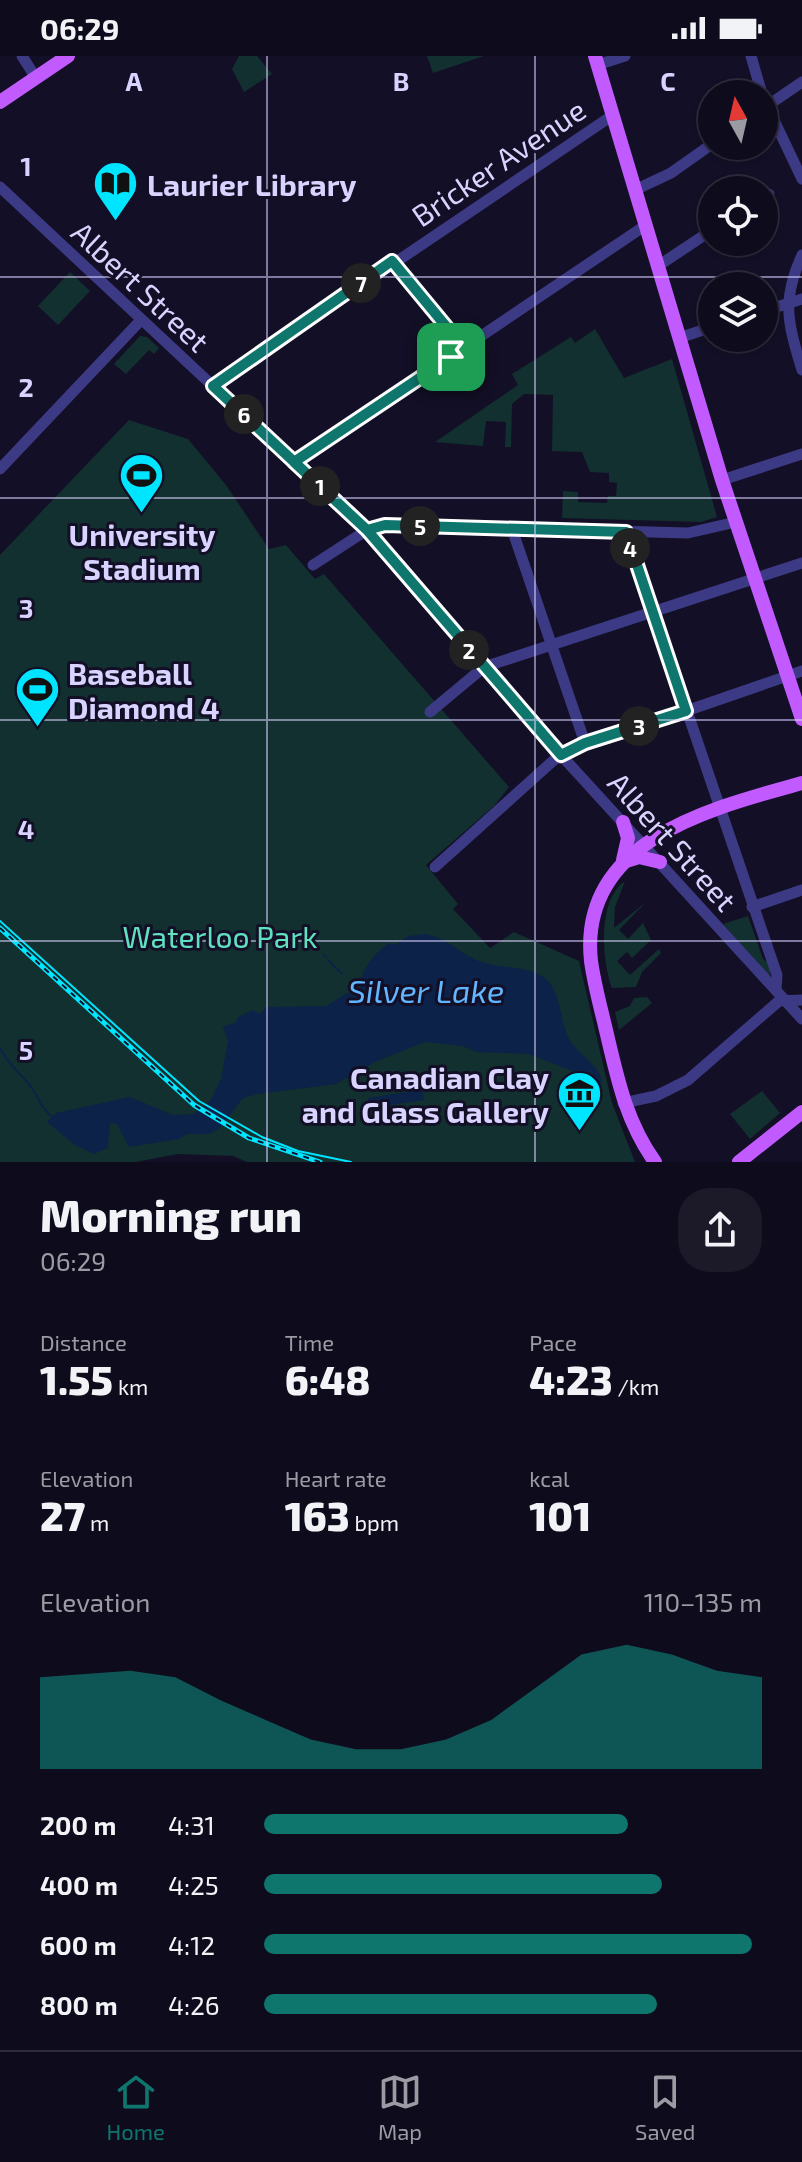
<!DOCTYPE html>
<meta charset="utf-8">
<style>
:root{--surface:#0e0b1c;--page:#1c1929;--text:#f1f3f6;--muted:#9b9ba3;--line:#2e2b3b;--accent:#0f766e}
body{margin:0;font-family:"Exo 2",sans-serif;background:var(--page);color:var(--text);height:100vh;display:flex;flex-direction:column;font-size:30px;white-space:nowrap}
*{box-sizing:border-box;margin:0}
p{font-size:26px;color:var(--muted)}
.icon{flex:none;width:44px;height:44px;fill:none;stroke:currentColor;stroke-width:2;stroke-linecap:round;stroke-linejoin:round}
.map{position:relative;height:1106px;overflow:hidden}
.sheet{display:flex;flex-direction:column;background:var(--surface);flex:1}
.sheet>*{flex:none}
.needle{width:52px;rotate:352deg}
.fabs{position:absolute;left:698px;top:24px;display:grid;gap:16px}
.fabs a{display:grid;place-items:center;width:80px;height:80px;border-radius:50%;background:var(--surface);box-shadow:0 2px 6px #0004,0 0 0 2px var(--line);font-size:40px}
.pin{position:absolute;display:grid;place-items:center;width:68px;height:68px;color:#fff;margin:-34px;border-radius:16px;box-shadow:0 4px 12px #0006}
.km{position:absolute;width:40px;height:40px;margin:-20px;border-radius:50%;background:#222;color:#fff;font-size:22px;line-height:40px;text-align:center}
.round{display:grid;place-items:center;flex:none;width:84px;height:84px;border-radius:32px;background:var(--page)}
.overview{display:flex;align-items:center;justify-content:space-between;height:136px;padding:0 40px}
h1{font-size:44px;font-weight:800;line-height:60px}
.stats{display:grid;grid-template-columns:repeat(3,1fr);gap:12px;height:136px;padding:8px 40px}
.stats div{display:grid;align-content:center}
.stats b{font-size:40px;font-weight:800}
.stats small{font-size:22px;font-weight:400}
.stats p{font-size:22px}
.chart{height:224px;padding:16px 40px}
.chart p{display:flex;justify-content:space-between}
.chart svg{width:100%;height:144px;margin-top:8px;fill:var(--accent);opacity:.7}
ul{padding:0 40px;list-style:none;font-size:26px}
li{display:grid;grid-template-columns:128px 96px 1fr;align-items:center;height:60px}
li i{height:20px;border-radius:10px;background:var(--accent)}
.status{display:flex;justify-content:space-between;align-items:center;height:56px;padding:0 40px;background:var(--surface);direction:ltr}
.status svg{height:22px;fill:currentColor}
.tabs{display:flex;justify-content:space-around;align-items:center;height:112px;border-top:2px solid var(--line);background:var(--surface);font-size:22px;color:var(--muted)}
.tabs a{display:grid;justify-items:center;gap:4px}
.tabs .active{color:var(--accent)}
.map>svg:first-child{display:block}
.green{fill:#12302f}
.water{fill:#0c2248}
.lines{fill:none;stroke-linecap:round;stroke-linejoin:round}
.stream{stroke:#0c2248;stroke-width:2}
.minor{stroke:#3d3a85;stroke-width:11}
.major{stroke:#c25bff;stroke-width:14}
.tram{stroke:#00e5ff;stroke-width:2}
.rail-casing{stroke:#00e5ff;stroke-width:5}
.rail{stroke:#130f26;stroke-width:2;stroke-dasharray:6;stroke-linecap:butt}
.route-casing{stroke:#fff;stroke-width:16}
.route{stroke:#0f766e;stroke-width:10}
.grid{fill:none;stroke:#d9d4ff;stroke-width:2;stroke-opacity:0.55}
.labels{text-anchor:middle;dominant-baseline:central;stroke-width:6;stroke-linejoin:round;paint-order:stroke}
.street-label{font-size:30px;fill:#d9d4ff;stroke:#130f26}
.poi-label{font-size:30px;font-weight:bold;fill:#d9d4ff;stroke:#130f26;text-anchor:start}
.park-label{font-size:30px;fill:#5fe0c0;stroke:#130f26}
.water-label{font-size:32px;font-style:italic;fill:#62b6ff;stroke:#130f26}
.grid-label{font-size:26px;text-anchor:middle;font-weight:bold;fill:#d9d4ff;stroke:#130f26;stroke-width:6;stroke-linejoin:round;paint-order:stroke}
</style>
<div class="status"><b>06:29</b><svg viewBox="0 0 49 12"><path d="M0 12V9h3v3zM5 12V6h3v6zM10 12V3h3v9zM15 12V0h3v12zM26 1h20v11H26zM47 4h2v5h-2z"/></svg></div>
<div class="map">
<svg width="802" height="1106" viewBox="0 0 802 1106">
<rect width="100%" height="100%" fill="#130f26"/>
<g class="green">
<polygon points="239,0 257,0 272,18 244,36 232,13"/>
<polygon points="427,0 484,0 433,17"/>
<polygon points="70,216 90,235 58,269 38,250"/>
<polygon points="595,273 624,322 672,303 717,461 701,466 562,462 563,435 578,436 578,446 607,447 608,440 616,440 617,427 609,426 609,417 590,416 582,396 552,395 553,339 524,338 512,348 511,391 505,391 506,366 486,365 483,390 435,386 518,329 512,318 571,281 575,287"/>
<polygon points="140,280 147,281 159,292 154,298 149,294 126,318 114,308"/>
<polygon points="129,364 188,383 226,429 269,493 286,489 315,523 324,518 509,731 494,750 426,809 458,848 453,853 490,892 514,876 579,905 612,1047 635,1106 247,1106 233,1100 178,1098 136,1106 0,1106 0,499"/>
<path d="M625 825 615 851 614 872 646 846 619 874 628 883 643 867 651 884 632 902 627 896 617 905 630 919 659 893 661 897 642 916 636 931 612 932C602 904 597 844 625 825Z"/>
<polygon points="748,860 763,903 770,908 770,921 723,868"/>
<polygon points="647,941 652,947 619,974 615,956 630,950 634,942"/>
<polygon points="762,1035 780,1057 750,1083 730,1058"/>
</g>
<g class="water">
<path d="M424 878C449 881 462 901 485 907 505 913 530 909 546 923 561 936 560 964 568 981 577 999 596 1005 602 1024L598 1034 589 1030 585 1020 529 998 476 996 463 990 425 986 375 1006 336 1028 257 1038 242 1043 220 1072 209 1078H187L179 1083 129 1091 117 1068 110 1067 108 1092 94 1098 75 1089 47 1066 56 1057 130 1041 173 1059 193 1058 210 1045 221 1023 228 985 223 971 236 966 238 961 253 954 260 958 266 951 326 950 347 937 354 938 360 933C359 915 375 897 389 887L395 889 408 880Z"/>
<polygon points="479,1025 423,1035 424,1044 370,1052 368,1042"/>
</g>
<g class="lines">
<g class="stream">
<polyline points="324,899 326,901"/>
<polyline points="328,904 342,918"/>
<polyline points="352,929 352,930"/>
<path d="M0 992C8 1009 21 1017 32 1032 40 1044 41 1053 54 1062"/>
</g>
<g class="minor">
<polyline points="22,0 36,22"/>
<polyline points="751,0 762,38"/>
<polyline points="597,9 625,0"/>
<polyline points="764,43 802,123"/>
<polyline points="764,52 802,26"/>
<polyline points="0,131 367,474 561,699 802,963"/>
<polyline points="635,134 671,117 712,88"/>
<polyline points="764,141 769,138"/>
<path d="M802 199C781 245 788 267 802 314"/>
<polyline points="392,205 464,292"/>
<polyline points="658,210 712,174"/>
<polyline points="764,255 802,243"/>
<polyline points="679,282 712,271"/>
<polyline points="213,330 613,59"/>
<polyline points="294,406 646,169"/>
<polyline points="0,413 141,264"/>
<polyline points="722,424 802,398"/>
<polyline points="512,473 585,687"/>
<polyline points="626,476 777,919 776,934"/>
<polyline points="313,509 367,474 385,469 688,477 736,466"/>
<polyline points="430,656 484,611 802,507"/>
<polyline points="435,811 554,704 567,696 802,615"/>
<polyline points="752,851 802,834"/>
<polyline points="623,1047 656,1040 688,1024 779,945 802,944"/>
</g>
<g class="major">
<polyline points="595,0 722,424 802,663"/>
<polyline points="0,46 68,0"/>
<polyline points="623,766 628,782 623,804"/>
<polyline points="626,805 639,801 660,806"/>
<path d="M655 1106C625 1064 617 1020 605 970 600 949 594 927 591 905 578 784 712 752 802 727"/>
<polyline points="739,1106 802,1056"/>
</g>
<polyline class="tram" points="0,865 199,1045 262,1081 298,1095 351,1106"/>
<defs>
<polyline id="rail" points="0,872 194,1049 249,1082 320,1106"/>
</defs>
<use href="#rail" class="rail-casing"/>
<use href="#rail" class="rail"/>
</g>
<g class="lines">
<defs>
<path id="route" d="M451 301 294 406 367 474 561 699 585 687 686 655 626 476 385 469 367 474C316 426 264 378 213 330L392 205 464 292 451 301"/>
</defs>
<use href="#route" class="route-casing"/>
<use href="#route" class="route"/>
</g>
<path class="grid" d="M267 0V1106M535 0V1106M0 221H802M0 442H802M0 664H802M0 885H802"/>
<defs>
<symbol id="library-pin" viewBox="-11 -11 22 30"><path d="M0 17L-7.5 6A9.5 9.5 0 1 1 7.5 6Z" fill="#00e5ff" stroke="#130f26"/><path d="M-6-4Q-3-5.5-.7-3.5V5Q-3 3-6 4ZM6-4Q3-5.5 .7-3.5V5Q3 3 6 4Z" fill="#111"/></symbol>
<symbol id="stadium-pin" viewBox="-11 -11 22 30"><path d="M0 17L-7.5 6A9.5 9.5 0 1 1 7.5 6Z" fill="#00e5ff" stroke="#130f26"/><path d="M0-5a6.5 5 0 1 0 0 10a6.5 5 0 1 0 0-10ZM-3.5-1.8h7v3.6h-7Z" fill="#111"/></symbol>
<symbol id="museum-pin" viewBox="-11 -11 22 30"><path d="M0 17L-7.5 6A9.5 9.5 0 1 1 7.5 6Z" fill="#00e5ff" stroke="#130f26"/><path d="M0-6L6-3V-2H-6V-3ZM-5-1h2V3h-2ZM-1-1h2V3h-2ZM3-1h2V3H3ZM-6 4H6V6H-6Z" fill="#111"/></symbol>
</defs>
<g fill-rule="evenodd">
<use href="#library-pin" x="90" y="102" width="51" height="69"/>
<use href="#stadium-pin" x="116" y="394" width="51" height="69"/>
<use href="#stadium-pin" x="12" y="608" width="51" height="69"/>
<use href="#museum-pin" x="554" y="1012" width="51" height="69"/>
</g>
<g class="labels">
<g class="street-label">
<text transform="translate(498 106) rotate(-34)">Bricker Avenue</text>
<text transform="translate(141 230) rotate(43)">Albert Street</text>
<text transform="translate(673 785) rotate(48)">Albert Street</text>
</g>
<g class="poi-label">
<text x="147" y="128">Laurier Library</text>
<text x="142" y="478" text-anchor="middle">University<tspan x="142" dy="34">Stadium</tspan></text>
<text x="68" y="617">Baseball<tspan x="68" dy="34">Diamond 4</tspan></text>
<text x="549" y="1021" text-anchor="end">Canadian Clay<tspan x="549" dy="34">and Glass Gallery</tspan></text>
</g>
<g class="park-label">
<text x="220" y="880">Waterloo Park</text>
</g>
<g class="water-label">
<text x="426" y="934">Silver Lake</text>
</g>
</g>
<g class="grid-label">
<text x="134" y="35">A</text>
<text x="401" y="35">B</text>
<text x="668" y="35">C</text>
<text x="26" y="120">1</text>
<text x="26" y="341">2</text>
<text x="26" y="562">3</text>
<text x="26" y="783">4</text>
<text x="26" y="1004">5</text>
</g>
</svg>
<div class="fabs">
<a><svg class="needle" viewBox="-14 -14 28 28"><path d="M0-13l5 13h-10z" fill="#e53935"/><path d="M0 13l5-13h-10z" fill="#9b9ba3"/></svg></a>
<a><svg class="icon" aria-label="locate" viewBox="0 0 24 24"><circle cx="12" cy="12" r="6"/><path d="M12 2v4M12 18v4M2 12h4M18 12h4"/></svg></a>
<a><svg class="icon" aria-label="layers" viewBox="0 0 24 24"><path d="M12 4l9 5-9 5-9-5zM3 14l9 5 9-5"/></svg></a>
</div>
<div class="pin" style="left:451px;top:301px;background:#1e9e55"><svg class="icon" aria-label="arrive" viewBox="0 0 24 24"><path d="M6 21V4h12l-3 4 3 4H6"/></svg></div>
<b class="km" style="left:320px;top:430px">1</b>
<b class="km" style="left:469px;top:594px">2</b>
<b class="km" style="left:639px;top:670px">3</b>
<b class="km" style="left:630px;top:492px">4</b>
<b class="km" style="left:420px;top:470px">5</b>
<b class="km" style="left:244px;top:358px">6</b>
<b class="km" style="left:361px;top:227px">7</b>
</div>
<section class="sheet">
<div class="overview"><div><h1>Morning run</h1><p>06:29</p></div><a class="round"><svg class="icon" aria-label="share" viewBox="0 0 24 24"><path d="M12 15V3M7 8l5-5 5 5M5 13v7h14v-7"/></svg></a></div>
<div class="stats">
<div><p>Distance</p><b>1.55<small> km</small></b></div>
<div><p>Time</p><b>6:48</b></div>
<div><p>Pace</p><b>4:23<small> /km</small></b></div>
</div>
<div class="stats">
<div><p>Elevation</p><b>27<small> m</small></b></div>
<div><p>Heart rate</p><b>163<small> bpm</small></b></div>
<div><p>kcal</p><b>101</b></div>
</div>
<div class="chart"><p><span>Elevation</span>110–135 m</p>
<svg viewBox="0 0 160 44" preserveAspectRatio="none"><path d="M0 44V16L10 15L20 14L30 16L40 23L50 29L60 35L70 38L80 38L90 35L100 29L110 19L120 9L130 6L140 9L150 14L160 16V44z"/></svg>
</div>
<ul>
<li><b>200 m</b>4:31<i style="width:73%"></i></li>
<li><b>400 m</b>4:25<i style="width:80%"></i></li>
<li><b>600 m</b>4:12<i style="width:98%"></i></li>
<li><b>800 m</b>4:26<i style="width:79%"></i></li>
</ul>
</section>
<nav class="tabs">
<a class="active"><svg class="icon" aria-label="home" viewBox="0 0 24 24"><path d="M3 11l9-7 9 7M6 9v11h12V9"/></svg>Home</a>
<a><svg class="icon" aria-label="map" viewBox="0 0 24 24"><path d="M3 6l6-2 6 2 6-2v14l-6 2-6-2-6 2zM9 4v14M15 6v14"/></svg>Map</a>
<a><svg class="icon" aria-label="saved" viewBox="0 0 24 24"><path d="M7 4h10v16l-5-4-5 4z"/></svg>Saved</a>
</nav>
